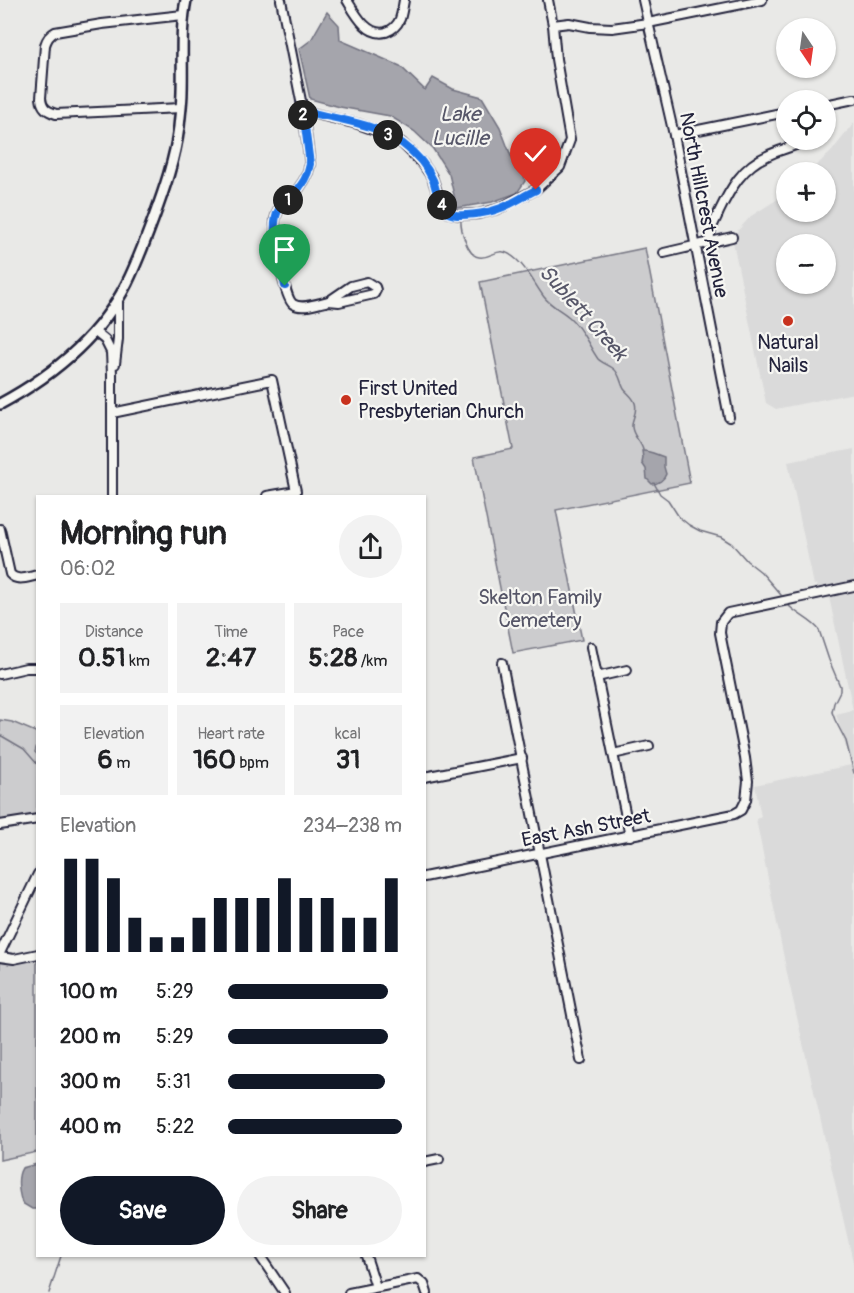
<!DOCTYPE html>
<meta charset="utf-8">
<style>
:root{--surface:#fff;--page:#f2f2f2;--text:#202124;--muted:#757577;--accent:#111827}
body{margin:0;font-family:Pangolin,sans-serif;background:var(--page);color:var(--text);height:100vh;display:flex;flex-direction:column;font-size:22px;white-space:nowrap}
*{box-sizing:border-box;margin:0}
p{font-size:20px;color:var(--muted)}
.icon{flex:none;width:33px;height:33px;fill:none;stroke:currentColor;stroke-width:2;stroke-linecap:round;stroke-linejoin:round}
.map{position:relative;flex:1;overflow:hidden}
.sheet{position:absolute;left:36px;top:495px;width:390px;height:762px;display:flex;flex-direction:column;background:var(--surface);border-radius:0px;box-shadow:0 2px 4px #0004}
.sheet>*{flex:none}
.needle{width:39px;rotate:167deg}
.buttons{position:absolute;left:776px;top:18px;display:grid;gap:12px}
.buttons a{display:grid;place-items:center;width:60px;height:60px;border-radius:50%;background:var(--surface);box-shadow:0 2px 4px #0004;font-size:30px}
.pin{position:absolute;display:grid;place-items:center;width:51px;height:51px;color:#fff;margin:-62px -26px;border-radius:50% 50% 50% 0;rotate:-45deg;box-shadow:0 0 6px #0007}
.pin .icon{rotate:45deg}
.km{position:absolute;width:30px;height:30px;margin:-15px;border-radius:50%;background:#222;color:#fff;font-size:16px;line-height:30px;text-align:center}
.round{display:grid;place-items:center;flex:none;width:63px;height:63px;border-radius:32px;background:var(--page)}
.head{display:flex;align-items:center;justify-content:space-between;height:102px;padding:0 24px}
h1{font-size:33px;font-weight:700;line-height:45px}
.metrics{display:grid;grid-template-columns:repeat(3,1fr);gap:9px;height:102px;padding:6px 24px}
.metrics div{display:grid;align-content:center;border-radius:0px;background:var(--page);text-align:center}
.metrics b{font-size:26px;font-weight:700}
.metrics small{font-size:16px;font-weight:400}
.metrics p{font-size:16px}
.chart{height:168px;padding:12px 24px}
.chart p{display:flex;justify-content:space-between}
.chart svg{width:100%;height:108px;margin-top:6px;stroke:var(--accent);stroke-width:6}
.action{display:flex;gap:12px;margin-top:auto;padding:12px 24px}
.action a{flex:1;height:69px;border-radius:36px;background:var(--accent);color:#fff;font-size:24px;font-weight:700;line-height:69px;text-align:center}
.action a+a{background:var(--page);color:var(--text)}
ul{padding:0 24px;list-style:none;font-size:20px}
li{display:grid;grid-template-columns:96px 72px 1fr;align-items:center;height:45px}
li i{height:15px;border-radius:8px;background:var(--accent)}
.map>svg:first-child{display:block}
.built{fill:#dadada;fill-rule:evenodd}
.green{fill:#ccccce;stroke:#777784;stroke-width:1.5}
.water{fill:#a5a5ac;stroke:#71717f;stroke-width:1.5}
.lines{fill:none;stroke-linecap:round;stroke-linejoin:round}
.stream{stroke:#71717f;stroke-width:1.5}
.minor-casing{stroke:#22223b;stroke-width:12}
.major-casing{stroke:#22223b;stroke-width:14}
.minor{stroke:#f6f6f2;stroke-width:8}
.major{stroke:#f6f6f2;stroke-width:9}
.route-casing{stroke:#fff;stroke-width:12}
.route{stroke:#1a73e8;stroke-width:8}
.poi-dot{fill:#c8321e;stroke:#f6f6f2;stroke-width:2}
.labels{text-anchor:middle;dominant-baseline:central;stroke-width:4.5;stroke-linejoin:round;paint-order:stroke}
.street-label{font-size:20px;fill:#22223b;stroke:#f6f6f2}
.poi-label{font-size:20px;fill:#22223b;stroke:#f6f6f2}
.park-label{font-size:20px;fill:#555567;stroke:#f6f6f2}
.water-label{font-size:21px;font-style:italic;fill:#565668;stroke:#f6f6f2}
</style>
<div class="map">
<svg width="854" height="1293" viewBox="0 0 854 1293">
<rect width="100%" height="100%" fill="#e9e9e7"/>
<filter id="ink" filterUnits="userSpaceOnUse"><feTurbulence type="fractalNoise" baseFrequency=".0167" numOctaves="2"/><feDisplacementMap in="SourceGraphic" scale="12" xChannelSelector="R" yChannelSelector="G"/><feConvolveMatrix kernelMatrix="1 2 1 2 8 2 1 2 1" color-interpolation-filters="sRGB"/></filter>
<g filter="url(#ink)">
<g class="built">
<path d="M854 123V393L776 409 766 403 732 237 751 216 786 194V212H825V172H809L831 152ZM786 244H825V284H786Z"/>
<polygon points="854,449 854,1266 788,978 756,819 761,817 755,785 851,765 836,714 853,710 828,592 819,594 817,584 814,585 788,462"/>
</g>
<g class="green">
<polygon points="645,248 690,483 556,510 582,640 513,653 474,457 513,449 480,282"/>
<polygon points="0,720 12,722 38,733 37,745 35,752 38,755 37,819 0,825"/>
<polygon points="37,954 37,1152 0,1160 0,957"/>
</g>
<g class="water">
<polygon points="327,12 339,25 340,40 400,66 425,90 433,78 453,89 482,97 500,127 511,156 523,168 525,181 517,193 492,202 457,208 449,174 433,149 414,131 390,116 340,107 310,99 299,49 311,40"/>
<path d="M642 451C649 450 657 455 664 457V467L666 474C664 480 658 484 652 484L647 479 646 469 642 463 643 458Z"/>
<path d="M37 1164V1209H32L22 1203C19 1193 16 1178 22 1168Z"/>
</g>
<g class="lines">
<g class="stream">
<path d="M461 218C460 228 467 256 479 257 495 259 497 242 517 260 529 271 535 285 544 297 551 306 561 310 569 317 583 329 588 345 598 359 602 363 609 365 614 369 620 374 620 382 624 389 628 394 633 397 635 403 638 412 632 418 632 425 631 435 641 441 643 450"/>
<polyline points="654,483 660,494 668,500 679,517 689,525 700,531 721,537 732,544 747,561 761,572 781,595"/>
<path d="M787 604C796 614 813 621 819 630L829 660 840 686V691L834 703 832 712 835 720 846 741 854 773"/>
<polyline points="0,735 24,749 38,765"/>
<polyline points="49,1293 61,1256"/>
</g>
<defs>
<g id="minor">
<polyline points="281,0 303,111 358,124 386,134 402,143 423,164 432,177 440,201 444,208 449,213 458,215 478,214 498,209 535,190 560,167 570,140 556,59 553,25 548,0"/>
<path d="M347 0C355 13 367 37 386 32 392 30 397 26 400 19 402 13 403 6 404 0"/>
<polyline points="643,0 674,135 729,417"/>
<polyline points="553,25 569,23 590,27 612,28 648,23 762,0"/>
<polyline points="825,105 854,99"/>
<path d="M181 108 56 114C47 111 42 108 41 98L45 45C47 39 49 35 55 32L102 24 183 15"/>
<path d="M303 111 310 164C308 176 301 187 292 196 288 200 282 204 279 209 277 213 275 218 275 222 274 235 284 298 293 304 302 310 319 303 329 301"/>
<polyline points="674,135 786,112"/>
<path d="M710 243C708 231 715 222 719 212 730 189 743 166 767 156 780 149 792 148 806 140"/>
<polyline points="664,253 732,237"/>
<polygon points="367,282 375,287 376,290 374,294 339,302 329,301 351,286"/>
<polyline points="94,331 105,340 111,352 112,374 112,496"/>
<polyline points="115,364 118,339 118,299"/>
<polyline points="112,413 272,380 296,491 267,496"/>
<path d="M0 529 10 574C17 582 28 577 38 575"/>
<polyline points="591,647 630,836"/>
<polyline points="502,663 581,1060"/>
<polyline points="0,674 26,668 38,668"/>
<polyline points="597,677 627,670"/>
<polyline points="613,754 649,746"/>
<polyline points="424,777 522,758"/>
<polyline points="0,825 38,819"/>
<polyline points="424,877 734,814 741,810 746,800 748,781 745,758 720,633 721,622 728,613 854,586"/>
<polyline points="0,953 38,874"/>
<polyline points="0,957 14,959 38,954"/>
<polyline points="424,1162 439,1159"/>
<polyline points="260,1256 285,1293"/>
<polyline points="366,1256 376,1287"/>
<polyline points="349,1293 418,1279 424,1284 427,1293"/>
</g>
<path id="major" d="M0 404C52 376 100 337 127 283 137 263 145 241 153 220 164 190 175 159 179 127 180 115 182 103 182 91 183 60 180 30 186 0"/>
</defs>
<use href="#minor" class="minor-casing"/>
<use href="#major" class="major-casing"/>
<use href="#minor" class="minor"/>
<use href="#major" class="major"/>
</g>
</g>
<g class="lines" filter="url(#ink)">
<defs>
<path id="route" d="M285 286C281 265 268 228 279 209 282 204 288 200 292 196 301 187 308 176 310 164L303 111C336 119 376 123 403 144 415 153 427 166 433 180 436 188 437 198 442 206 444 208 446 211 448 213 458 218 488 213 498 209 511 205 523 196 536 190"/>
</defs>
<use href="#route" class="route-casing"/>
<use href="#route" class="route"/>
</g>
<g class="poi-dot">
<circle cx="788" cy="321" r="6"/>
<circle cx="346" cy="400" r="6"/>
</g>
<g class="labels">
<g class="street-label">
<text transform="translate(704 205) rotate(79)">North Hillcrest Avenue</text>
<text transform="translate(586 828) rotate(-11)">East Ash Street</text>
</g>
<g class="poi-label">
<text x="788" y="342">Natural<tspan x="788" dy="23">Nails</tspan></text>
<text x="358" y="388" text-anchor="start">First United<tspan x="358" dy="23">Presbyterian Church</tspan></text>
</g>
<g class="park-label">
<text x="540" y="597">Skelton Family<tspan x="540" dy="23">Cemetery</tspan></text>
</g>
<g class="water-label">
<text x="460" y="114">Lake<tspan x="460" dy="24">Lucille</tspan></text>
<text transform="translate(583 313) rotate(48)">Sublett Creek</text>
</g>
</g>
</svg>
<div class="buttons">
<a><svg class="needle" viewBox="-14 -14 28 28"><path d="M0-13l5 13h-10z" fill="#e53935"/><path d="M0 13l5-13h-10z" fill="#757577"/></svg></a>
<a><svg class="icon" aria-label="locate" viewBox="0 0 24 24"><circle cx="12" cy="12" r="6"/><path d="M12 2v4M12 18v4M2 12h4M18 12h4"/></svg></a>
<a>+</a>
<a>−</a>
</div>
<div class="pin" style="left:285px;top:286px;background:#1e9e55"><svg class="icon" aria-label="arrive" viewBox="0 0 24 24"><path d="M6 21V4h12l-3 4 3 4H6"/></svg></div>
<div class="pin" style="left:536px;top:190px;background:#d93025"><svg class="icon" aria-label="check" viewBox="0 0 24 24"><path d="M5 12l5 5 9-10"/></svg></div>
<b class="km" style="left:288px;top:200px">1</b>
<b class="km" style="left:303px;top:115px">2</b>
<b class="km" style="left:388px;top:135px">3</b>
<b class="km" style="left:442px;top:205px">4</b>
<section class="sheet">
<div class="head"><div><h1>Morning run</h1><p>06:02</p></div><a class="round"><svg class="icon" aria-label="share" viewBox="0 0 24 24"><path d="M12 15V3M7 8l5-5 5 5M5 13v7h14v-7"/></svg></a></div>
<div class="metrics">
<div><p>Distance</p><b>0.51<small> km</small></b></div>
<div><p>Time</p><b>2:47</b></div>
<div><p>Pace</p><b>5:28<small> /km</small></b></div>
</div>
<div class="metrics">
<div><p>Elevation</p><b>6<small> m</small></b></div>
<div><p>Heart rate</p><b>160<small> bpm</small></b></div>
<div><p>kcal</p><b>31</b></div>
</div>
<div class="chart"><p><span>Elevation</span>234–238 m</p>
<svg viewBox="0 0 160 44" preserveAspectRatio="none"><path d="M5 44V6M15 44V6M25 44V14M35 44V30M45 44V38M55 44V38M65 44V30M75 44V22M85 44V22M95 44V22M105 44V14M115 44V22M125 44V22M135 44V30M145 44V30M155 44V14"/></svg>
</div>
<ul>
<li><b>100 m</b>5:29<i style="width:92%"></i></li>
<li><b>200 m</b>5:29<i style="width:92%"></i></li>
<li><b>300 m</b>5:31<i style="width:90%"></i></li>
<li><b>400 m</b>5:22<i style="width:100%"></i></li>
</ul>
<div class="action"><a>Save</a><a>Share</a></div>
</section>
</div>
